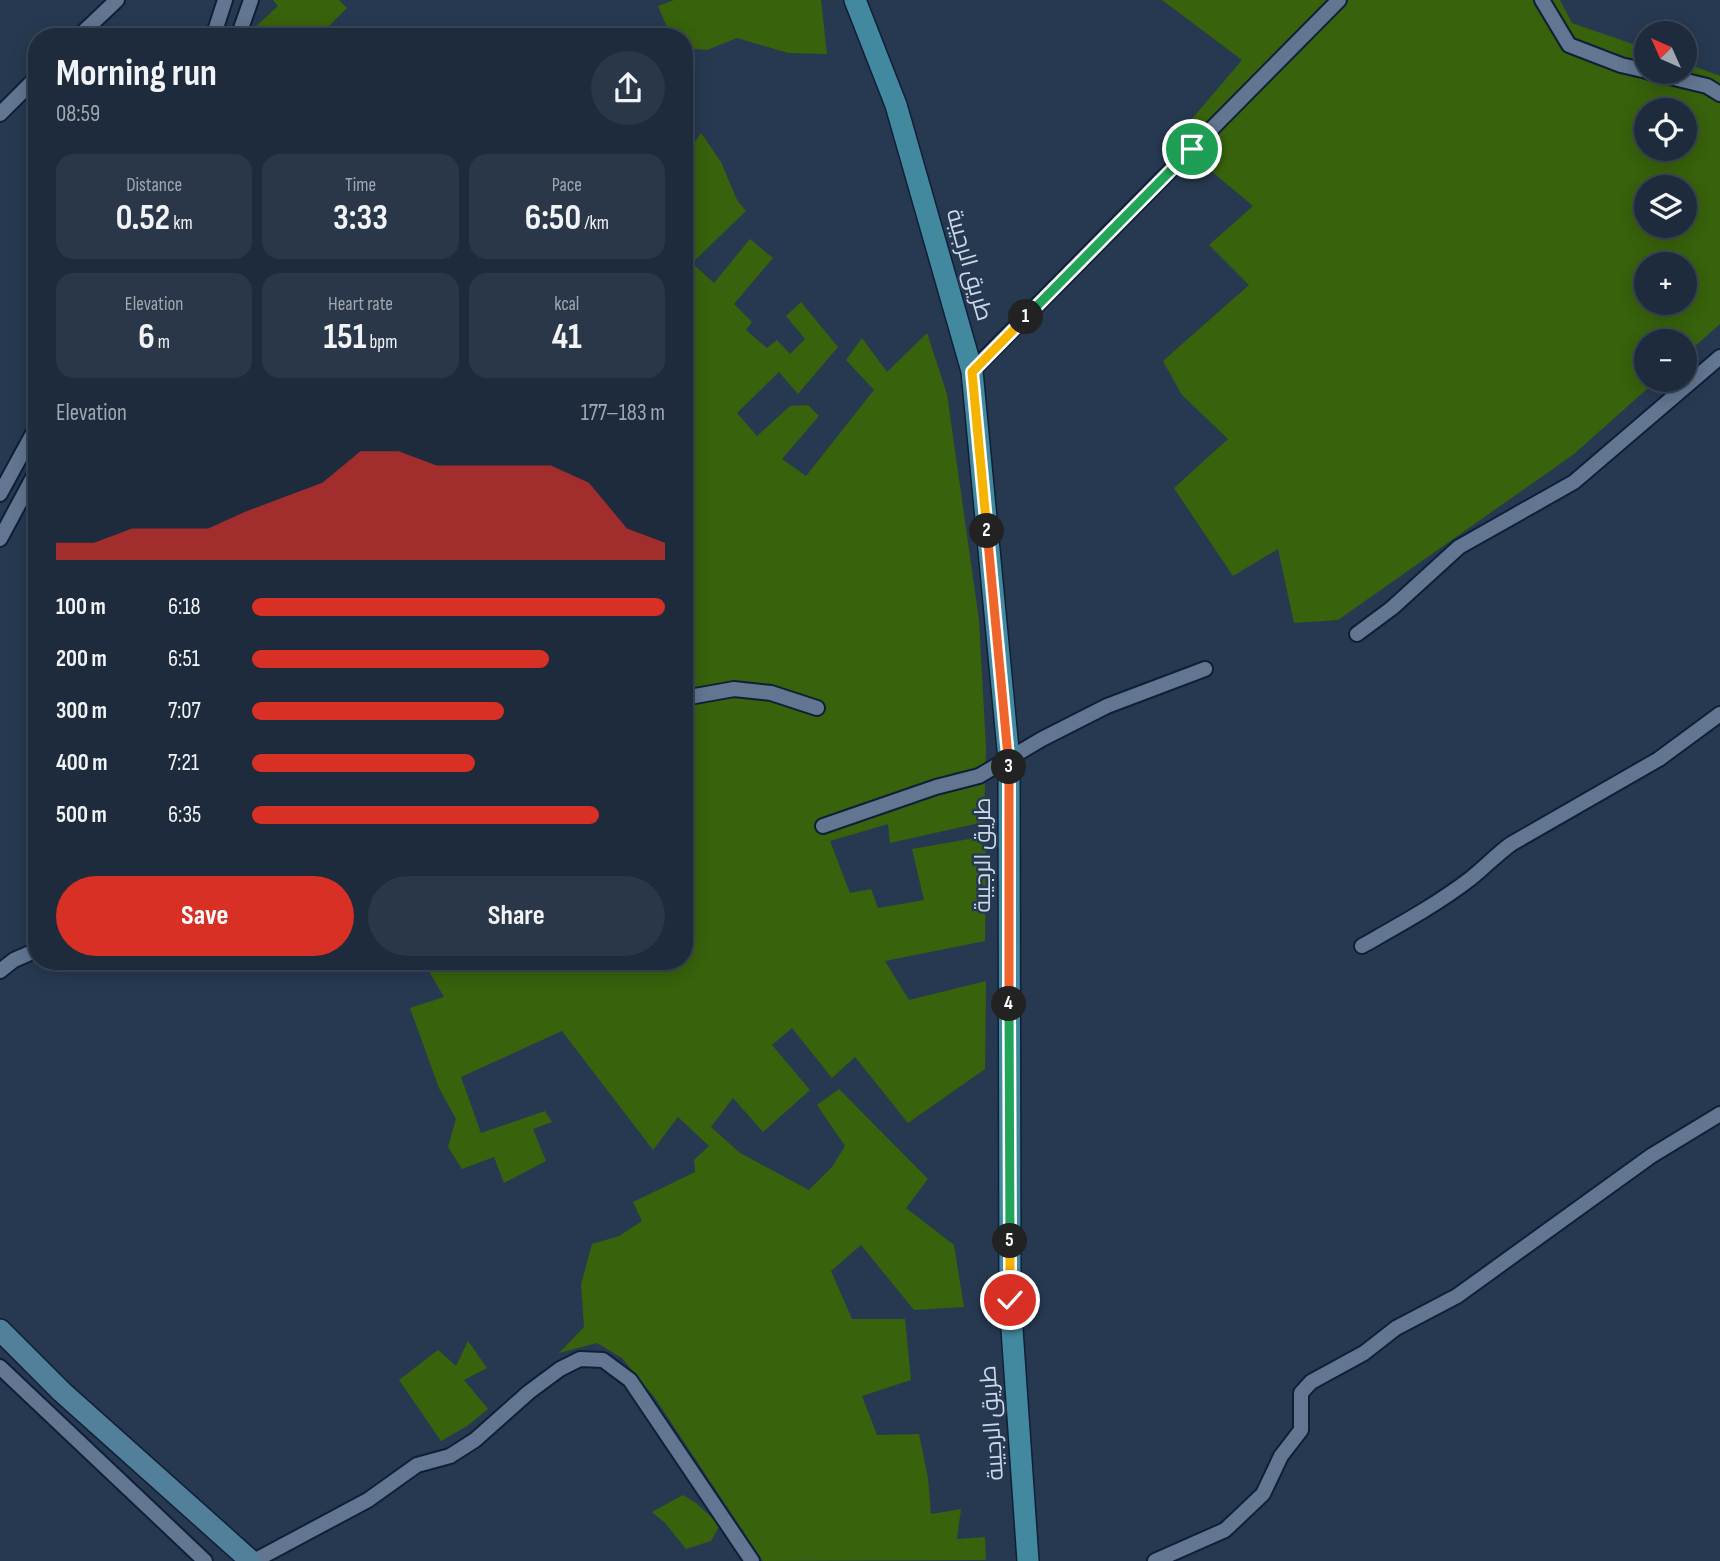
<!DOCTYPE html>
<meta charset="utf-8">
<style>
:root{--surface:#1d2b3d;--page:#2a3748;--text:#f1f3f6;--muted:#a0a7b0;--line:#3b4757;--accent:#d93025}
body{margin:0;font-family:"Sofia Sans Condensed",Cairo,sans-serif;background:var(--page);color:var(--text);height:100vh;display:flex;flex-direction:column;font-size:26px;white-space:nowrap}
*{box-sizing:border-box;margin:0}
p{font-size:23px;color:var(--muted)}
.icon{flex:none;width:38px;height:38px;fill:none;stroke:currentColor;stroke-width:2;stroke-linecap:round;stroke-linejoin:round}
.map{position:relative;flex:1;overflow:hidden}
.panel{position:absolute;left:28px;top:28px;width:665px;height:942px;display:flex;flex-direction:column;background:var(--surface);border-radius:28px;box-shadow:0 4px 18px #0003,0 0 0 2px var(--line)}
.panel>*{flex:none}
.needle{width:46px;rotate:315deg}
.fabs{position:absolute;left:1634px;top:21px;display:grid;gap:14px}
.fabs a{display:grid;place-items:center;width:63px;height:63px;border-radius:50%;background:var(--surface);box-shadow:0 4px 18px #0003,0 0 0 2px var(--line);font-size:35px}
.pin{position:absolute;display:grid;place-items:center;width:60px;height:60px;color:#fff;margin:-30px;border:4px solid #fff;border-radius:50%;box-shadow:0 2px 7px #0007}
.km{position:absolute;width:35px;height:35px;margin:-18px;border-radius:50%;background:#222;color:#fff;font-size:19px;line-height:35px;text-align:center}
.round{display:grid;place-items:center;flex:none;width:74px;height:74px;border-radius:37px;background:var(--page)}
.overview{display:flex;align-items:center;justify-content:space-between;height:119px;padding:0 28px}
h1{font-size:38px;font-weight:700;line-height:52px}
.metrics{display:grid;grid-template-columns:repeat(3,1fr);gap:10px;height:119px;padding:7px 28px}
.metrics div{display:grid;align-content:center;border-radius:18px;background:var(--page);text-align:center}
.metrics b{font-size:35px;font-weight:700}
.metrics small{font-size:19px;font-weight:400}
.metrics p{font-size:19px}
.chart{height:196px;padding:14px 28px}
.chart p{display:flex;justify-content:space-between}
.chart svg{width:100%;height:126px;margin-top:7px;fill:var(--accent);opacity:.7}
.button{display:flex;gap:14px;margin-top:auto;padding:14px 28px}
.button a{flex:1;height:80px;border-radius:42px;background:var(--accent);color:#fff;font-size:28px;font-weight:700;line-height:80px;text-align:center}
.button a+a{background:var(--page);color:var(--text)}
ul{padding:0 28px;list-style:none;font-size:23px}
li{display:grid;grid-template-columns:112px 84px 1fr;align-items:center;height:52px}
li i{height:18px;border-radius:9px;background:var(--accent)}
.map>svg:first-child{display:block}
.green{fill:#38620c;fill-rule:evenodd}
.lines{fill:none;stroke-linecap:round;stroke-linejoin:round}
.street-casing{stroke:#0f1f36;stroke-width:18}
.secondary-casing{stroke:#0f1f36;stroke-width:24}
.primary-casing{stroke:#0f1f36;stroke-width:24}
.street{stroke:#627692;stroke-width:14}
.secondary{stroke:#527f99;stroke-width:21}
.primary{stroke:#4289a0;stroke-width:21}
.split-1-casing{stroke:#fff;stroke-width:14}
.split-2-casing{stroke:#fff;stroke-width:14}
.split-3-casing{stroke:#fff;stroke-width:14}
.split-4-casing{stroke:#fff;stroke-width:14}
.split-5-casing{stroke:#fff;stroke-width:14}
.split-6-casing{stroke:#fff;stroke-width:14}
.split-1{stroke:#22a559;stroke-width:9}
.split-2{stroke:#f5b400;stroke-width:9}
.split-3{stroke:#f0652b;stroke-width:9}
.split-4{stroke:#f0652b;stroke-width:9}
.split-5{stroke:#22a559;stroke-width:9}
.split-6{stroke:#f5b400;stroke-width:9}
.labels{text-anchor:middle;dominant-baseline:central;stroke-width:5;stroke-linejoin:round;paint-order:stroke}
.street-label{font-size:23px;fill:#ccd8e7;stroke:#273951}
</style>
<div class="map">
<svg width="1720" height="1561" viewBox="0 0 1720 1561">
<rect width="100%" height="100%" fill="#273951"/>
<g class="green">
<polygon points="273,0 339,0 347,8 318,37 254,37 250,32 278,6"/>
<polygon points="674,0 821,0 827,54 788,53 737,38 707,50 684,48 684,37 671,37 658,6"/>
<path d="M1162 0H1560L1572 23 1647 49V72H1685V63L1720 76V324L1685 355V341H1647V380H1657L1574 454 1338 620 1294 623 1278 549 1233 576 1174 488 1228 439 1182 395 1163 361 1249 285 1209 245 1253 206 1174 140 1242 60ZM1647 110H1685V149H1647ZM1647 187H1685V226H1647ZM1647 264H1685V303H1647Z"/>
<path d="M701 133 721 162 737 200 746 211 692 263 714 283 750 239 773 258 734 304 752 322 746 330 767 348 777 340 790 354 805 339 786 316 801 302 838 347 798 394 779 372 737 413 757 436 790 406 808 405 819 416 782 459 806 476 874 390 846 360 862 338 887 372 927 333 947 394 979 620 986 747 984 822 890 843 888 824 830 841 850 893 871 889 878 908 924 900 912 849 986 836 985 941 885 961 909 1000 986 981 985 1069 908 1123 855 1057 832 1078 792 1028 772 1045 810 1090 763 1132 733 1098 711 1127 740 1153 809 1190 832 1167 845 1146 817 1105 839 1089 928 1179 906 1208 954 1245 964 1307 914 1310 861 1245 831 1271 852 1319H905L911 1380 862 1396 877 1435 919 1434 928 1478 931 1514 961 1509 957 1539 985 1537 986 1560 763 1561 655 1398 622 1358 597 1343 559 1353 584 1327 581 1284 592 1244 619 1236 642 1221 633 1202 695 1172 694 1160 709 1146 678 1117 653 1150 562 1031 461 1077 481 1133 545 1111 552 1122 533 1129 546 1161 504 1183 494 1157 462 1169 448 1147 456 1119 439 1088 410 1008 444 997 423 961H684V186L688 182C679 162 690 150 701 133Z"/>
<polygon points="468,1341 487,1368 464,1380 488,1409 467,1426 441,1441 399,1380 438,1350 456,1366"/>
<polygon points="683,1495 696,1503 720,1525 711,1541 686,1549 665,1523 652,1512"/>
</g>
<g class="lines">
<defs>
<g id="street">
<polyline points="1542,0 1569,45 1621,65 1647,71"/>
<polyline points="78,37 117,0"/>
<polyline points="213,37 225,0"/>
<polyline points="238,37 251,0"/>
<polyline points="1649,72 1707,86 1720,94"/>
<polyline points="0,114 37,77"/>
<polyline points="972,371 1339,0"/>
<polyline points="0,494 37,426"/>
<polyline points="0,539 37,470"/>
<polyline points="1357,634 1392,608 1459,547 1574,482 1720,357"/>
<polyline points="684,698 734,689 771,693 817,708"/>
<polyline points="823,826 936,787 979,776 1042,739 1107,706 1205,669"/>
<path d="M1362 946C1399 925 1436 905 1470 879 1484 868 1496 855 1511 844L1659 759 1720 714"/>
<polyline points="0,971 14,960 37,950"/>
<polyline points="0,1367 205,1561"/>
<polyline points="254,1561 368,1500 417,1465 450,1456 475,1440 529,1392 560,1369 580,1359 603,1360 630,1380 752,1561"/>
<polyline points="1155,1561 1225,1530 1263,1494 1281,1456 1301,1430 1301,1393 1311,1382 1364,1353 1396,1328 1457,1296 1651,1156 1720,1114"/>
</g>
<polyline id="secondary" points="0,1330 62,1392 251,1561"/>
<polyline id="primary" points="855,0 896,105 972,371 1009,760 1010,1300 1028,1561"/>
</defs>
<use href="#street" class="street-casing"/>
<use href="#secondary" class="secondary-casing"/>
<use href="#primary" class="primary-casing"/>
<use href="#street" class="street"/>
<use href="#secondary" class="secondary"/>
<use href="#primary" class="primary"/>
</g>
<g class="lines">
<defs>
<polyline id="split-1" points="1026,317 1192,149"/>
<polyline id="split-2" points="987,531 972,372 1026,317"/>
<polyline id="split-3" points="987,531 1009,767"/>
<polyline id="split-4" points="1009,767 1009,1004"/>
<polyline id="split-5" points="1009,1004 1010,1241"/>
<polyline id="split-6" points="1010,1241 1010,1300"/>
</defs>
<use href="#split-1" class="split-1-casing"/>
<use href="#split-2" class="split-2-casing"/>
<use href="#split-3" class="split-3-casing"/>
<use href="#split-4" class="split-4-casing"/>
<use href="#split-5" class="split-5-casing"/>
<use href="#split-6" class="split-6-casing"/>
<use href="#split-1" class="split-1"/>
<use href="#split-2" class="split-2"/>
<use href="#split-3" class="split-3"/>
<use href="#split-4" class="split-4"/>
<use href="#split-5" class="split-5"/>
<use href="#split-6" class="split-6"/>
</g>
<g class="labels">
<g class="street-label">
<text transform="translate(969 265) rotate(74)">طريق الرجيبة</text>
<text transform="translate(983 855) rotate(-90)">طريق الرجيبة</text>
<text transform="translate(992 1423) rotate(-94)">طريق الرجيبة</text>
</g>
</g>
</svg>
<div class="fabs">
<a><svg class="needle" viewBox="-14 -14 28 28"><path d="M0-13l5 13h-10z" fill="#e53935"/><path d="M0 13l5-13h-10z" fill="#a0a7b0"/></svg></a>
<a><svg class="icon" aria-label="locate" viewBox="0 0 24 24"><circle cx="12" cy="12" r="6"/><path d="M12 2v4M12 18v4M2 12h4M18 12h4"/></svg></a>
<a><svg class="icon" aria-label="layers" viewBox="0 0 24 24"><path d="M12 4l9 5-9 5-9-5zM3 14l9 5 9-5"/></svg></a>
<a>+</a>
<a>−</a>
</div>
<div class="pin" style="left:1192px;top:149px;background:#1e9e55"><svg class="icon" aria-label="arrive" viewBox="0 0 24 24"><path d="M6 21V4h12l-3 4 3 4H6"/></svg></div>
<div class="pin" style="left:1010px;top:1300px;background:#d93025"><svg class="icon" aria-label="check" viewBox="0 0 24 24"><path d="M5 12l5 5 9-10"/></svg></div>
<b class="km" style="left:1026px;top:317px">1</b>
<b class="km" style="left:987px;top:531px">2</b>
<b class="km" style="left:1009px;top:767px">3</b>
<b class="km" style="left:1009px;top:1004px">4</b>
<b class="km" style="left:1010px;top:1241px">5</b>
<section class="panel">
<div class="overview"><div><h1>Morning run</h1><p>08:59</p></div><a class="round"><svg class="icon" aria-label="share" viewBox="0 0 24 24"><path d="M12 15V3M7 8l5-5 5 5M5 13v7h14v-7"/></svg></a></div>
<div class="metrics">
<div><p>Distance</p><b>0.52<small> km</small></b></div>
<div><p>Time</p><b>3:33</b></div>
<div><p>Pace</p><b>6:50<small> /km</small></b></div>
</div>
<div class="metrics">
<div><p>Elevation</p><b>6<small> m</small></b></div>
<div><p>Heart rate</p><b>151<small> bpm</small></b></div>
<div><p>kcal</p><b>41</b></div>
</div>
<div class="chart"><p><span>Elevation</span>177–183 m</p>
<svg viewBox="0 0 160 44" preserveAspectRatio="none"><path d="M0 44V38L10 38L20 33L30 33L40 33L50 27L60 22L70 17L80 6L90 6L100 11L110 11L120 11L130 11L140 17L150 33L160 38V44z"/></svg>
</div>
<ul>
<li><b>100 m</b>6:18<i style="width:100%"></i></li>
<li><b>200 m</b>6:51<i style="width:72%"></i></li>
<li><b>300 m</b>7:07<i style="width:61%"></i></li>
<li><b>400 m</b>7:21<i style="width:54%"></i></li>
<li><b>500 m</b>6:35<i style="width:84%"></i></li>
</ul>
<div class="button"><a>Save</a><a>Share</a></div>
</section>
</div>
